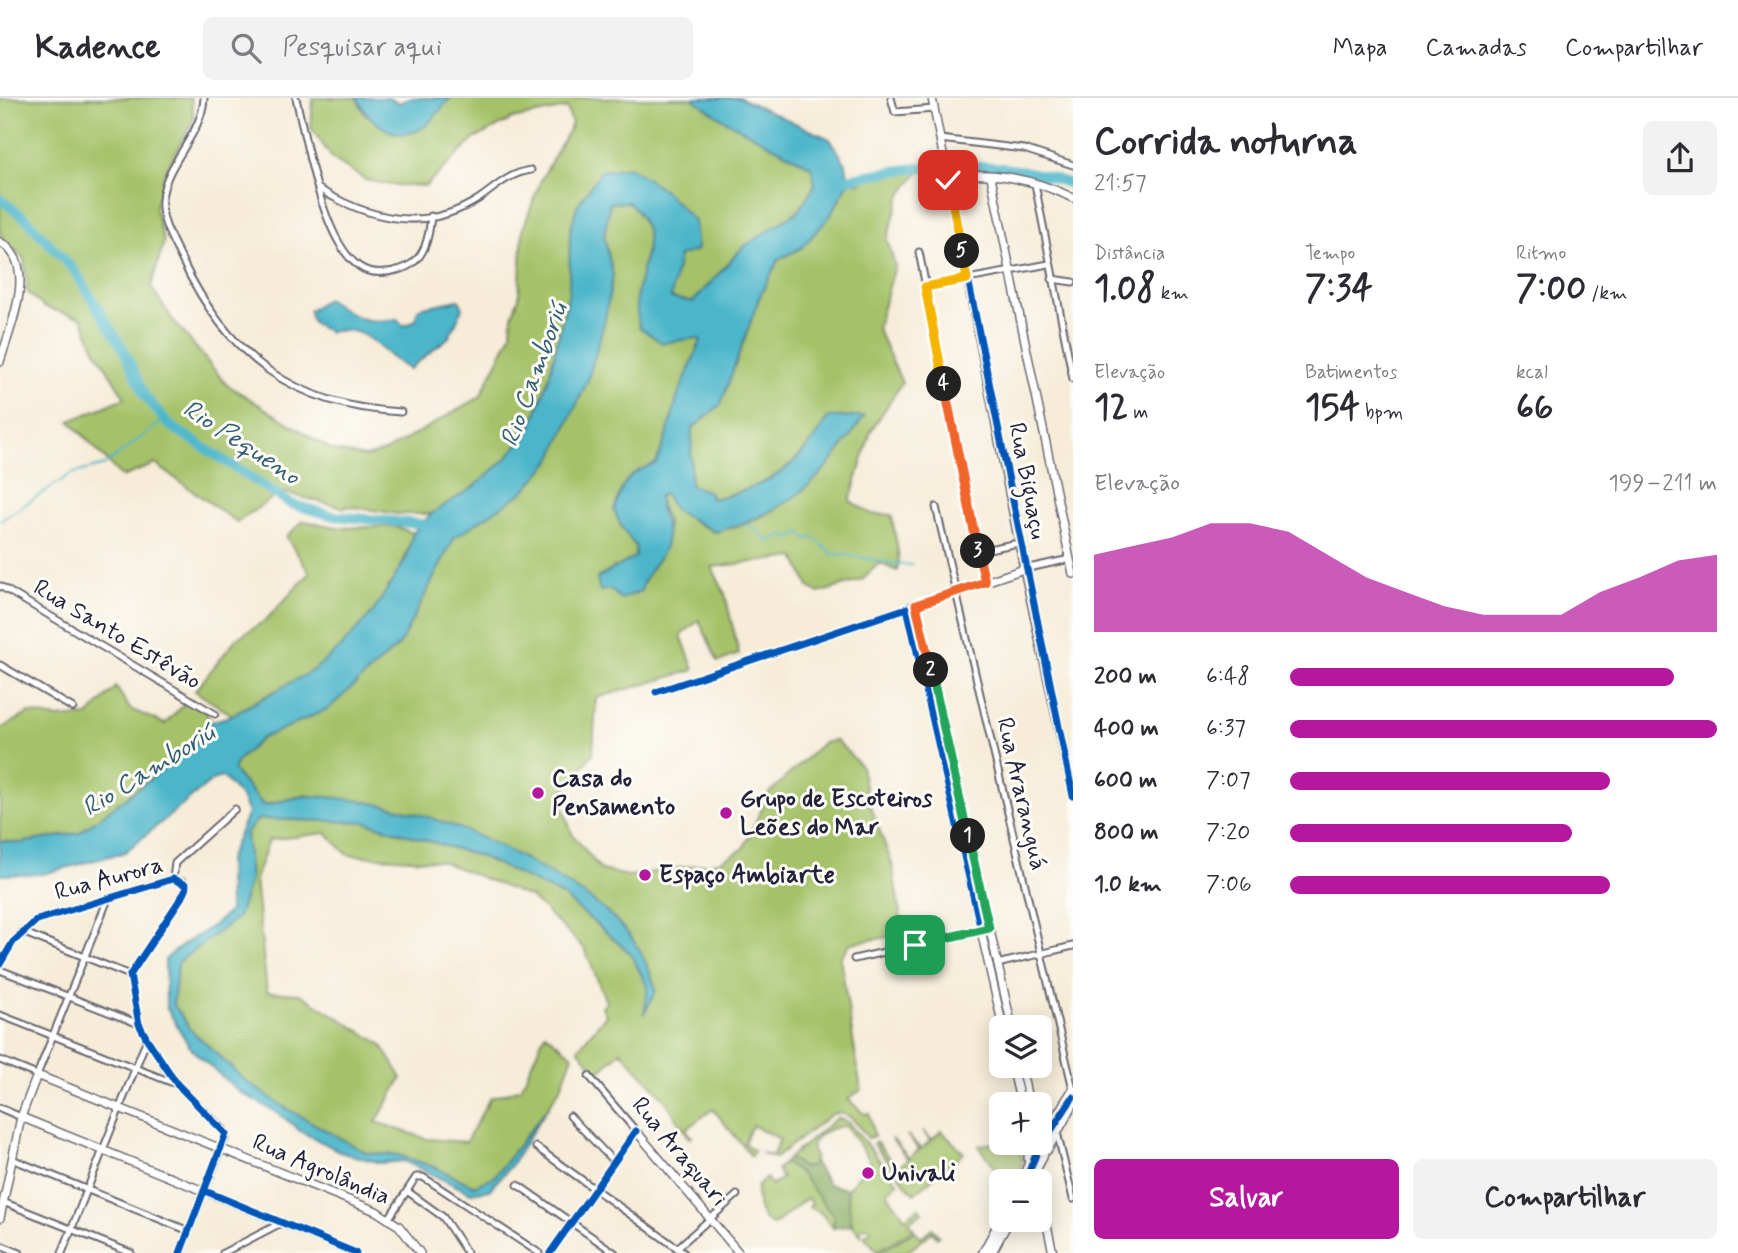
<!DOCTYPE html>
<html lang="pt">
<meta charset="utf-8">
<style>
:root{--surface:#fff;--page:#f2f2f3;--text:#2b2b33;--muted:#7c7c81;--line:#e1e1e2;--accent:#b5179e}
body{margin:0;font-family:Mynerve,sans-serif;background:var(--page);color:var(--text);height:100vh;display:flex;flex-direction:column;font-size:26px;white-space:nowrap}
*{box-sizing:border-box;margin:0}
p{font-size:23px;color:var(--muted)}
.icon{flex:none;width:38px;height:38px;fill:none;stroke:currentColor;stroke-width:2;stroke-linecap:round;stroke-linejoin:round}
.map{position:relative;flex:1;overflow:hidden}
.details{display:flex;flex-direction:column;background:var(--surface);width:665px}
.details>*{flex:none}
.buttons{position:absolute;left:989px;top:917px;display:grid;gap:14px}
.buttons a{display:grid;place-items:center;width:63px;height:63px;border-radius:10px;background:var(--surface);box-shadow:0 4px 18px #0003;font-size:35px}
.pin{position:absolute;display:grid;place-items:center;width:60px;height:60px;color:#fff;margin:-30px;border-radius:14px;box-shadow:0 4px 10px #0006}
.km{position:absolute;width:35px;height:35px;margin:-18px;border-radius:50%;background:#222;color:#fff;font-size:19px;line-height:35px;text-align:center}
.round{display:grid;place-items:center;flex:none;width:74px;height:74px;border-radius:10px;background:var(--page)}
.overview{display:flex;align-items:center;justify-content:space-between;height:119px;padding:0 21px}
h1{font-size:38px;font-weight:700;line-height:52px}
.stats{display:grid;grid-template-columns:repeat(3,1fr);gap:10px;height:119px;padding:7px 21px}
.stats div{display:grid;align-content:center}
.stats b{font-size:35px;font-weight:700}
.stats small{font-size:19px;font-weight:400}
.stats p{font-size:19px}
.chart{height:196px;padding:14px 21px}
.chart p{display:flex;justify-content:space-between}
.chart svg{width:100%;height:126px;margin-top:7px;fill:var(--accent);opacity:.7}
.button{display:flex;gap:14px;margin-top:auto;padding:14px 21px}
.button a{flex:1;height:80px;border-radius:10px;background:var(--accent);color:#fff;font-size:28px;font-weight:700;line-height:80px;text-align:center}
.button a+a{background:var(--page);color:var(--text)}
ul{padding:0 21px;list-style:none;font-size:23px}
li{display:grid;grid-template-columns:112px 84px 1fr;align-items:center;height:52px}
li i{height:18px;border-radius:9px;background:var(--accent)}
header{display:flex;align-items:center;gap:42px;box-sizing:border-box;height:98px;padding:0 35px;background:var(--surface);border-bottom:2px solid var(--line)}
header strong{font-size:33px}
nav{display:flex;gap:38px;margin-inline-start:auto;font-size:24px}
.search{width:490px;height:63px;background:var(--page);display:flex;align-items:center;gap:18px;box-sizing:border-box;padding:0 24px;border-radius:10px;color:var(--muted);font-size:26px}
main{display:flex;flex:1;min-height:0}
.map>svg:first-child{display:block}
.green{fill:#a5c269;stroke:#647252;stroke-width:2}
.forest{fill:#84a85d;stroke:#53654c;stroke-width:2}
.water{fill:#4cb6ca;stroke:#376c82;stroke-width:2}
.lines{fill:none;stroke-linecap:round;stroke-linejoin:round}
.stream{stroke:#4cb6ca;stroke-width:2}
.river{stroke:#4cb6ca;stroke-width:10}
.street-casing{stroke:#6c6972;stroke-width:9}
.secondary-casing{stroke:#6c6972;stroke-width:10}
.primary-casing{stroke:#6c6972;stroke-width:11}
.street{stroke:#fff;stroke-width:5}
.secondary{stroke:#fff;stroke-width:7}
.primary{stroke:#fff;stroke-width:8}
.cycleway-casing{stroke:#fdfcf7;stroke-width:11}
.cycleway{stroke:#0057b8;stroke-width:7}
.split-1-casing{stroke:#fff;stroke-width:14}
.split-2-casing{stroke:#fff;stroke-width:14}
.split-3-casing{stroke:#fff;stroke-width:14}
.split-4-casing{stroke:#fff;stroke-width:14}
.split-5-casing{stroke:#fff;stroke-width:14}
.split-6-casing{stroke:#fff;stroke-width:14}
.split-1{stroke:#22a559;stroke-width:9}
.split-2{stroke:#22a559;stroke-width:9}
.split-3{stroke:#f0652b;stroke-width:9}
.split-4{stroke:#f0652b;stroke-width:9}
.split-5{stroke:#f5b400;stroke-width:9}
.split-6{stroke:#f5b400;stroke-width:9}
.poi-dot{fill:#b5179e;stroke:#fdfcf7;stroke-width:2.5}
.labels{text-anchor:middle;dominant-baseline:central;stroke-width:6;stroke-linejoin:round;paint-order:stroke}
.street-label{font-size:24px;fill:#22223b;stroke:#fdfcf7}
.poi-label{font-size:24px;font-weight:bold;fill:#22223b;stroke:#fdfcf7;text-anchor:start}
.water-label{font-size:26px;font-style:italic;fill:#335d74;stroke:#fdfcf7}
</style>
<header>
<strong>Kadence</strong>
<div class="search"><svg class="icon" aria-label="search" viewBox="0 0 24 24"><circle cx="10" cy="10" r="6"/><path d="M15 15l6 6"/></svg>Pesquisar aqui</div>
<nav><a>Mapa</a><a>Camadas</a><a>Compartilhar</a></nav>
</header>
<main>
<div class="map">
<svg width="1073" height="1155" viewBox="0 0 1073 1155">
<rect width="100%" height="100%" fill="#fdfcf7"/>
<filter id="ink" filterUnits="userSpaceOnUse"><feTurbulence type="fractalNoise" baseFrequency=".0143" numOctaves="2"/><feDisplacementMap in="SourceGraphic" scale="14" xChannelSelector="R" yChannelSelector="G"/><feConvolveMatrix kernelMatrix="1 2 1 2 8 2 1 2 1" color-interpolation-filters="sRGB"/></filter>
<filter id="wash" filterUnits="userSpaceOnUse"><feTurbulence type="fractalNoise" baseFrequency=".00686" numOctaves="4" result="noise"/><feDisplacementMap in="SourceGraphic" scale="28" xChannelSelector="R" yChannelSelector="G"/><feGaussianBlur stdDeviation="1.57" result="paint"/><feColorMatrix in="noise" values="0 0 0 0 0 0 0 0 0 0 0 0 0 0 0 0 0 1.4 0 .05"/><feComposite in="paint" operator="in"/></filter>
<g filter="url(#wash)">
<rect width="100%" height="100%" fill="#f6ecd8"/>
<g class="green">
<polygon points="0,0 191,0 194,21 166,73 155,110 164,144 151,189 173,222 226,286 332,352 365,359 384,354 480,299 511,236 512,218 519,199 523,131 541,82 572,26 567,10 512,21 474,41 426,88 390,87 366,82 333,61 311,30 313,0 357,0 365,17 451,0 692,0 726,23 812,69 815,87 798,113 742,150 693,204 670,200 679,158 694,123 629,69 570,134 569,194 549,279 531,330 506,361 475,388 431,416 398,416 347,408 346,410 281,394 237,424 155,366 122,379 70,323 125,300 95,251 82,220 44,209 28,195 24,161 0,137"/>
<path d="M920 72 900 99 887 141 895 168 877 230 902 285 871 333 850 403 872 416 892 417C893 435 902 457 897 473L879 465 862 482 819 495 809 489 795 459 712 469 725 496 739 556 718 564 699 522 681 537 694 572 596 600 593 655 560 699 572 736 601 772 628 778 718 764 743 751 769 695 823 645 836 642 861 668 867 699 892 766 902 827 901 837 851 845 840 859 861 992 848 1001 864 1016 869 1015 874 1038 868 1040C858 1028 850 1011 832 1016L775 1060 760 1054 772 1058 780 1041 752 1027 744 1045 754 1053 751 1058 713 1011 686 1031 692 1039 690 1041 663 999 621 953 598 975 578 951 606 917 602 909 606 904 585 851 532 800 441 763 348 757 326 735 269 742 255 782 267 894 300 896 381 946 402 980 376 1024 427 1041 466 1044 490 1000 521 990 545 935 573 957 562 987 548 1009 494 1079 474 1088 434 1069 398 1057 367 1055 284 1009 246 983 192 933 173 906 178 864 238 819 250 782 246 735 258 721 365 724 482 759 521 777 563 798 630 855 648 889 645 914 656 893 649 871 524 760 306 697 263 707 233 672 237 663 262 640 328 611 400 546 454 440 523 394 613 177 604 138 610 105 629 104 646 123 648 146 636 200 662 245 696 240 701 242C684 282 673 325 656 365 626 376 624 383 614 412L621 428 636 449 635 459 623 468 614 469 643 483C655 464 669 448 667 425 665 414 658 409 659 398L665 395 691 422 715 434 746 426 776 411 828 319C800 368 766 391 711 401L709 394 690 387 692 331 721 306 759 200 778 162 801 150 829 120 849 84 862 85 865 78Z"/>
<path d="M303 423 343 430 394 428 413 435C400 486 359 544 313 572 287 588 258 601 232 617L195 593 236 541 266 522 310 475 286 439Z"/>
<polygon points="116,589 130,611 165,626 188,602 207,615 211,624 194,648 79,735 20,745 0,743 0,631 29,615 57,620 88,618"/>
<path d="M837 1020 848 1024 898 1085 887 1095 905 1120 919 1110 922 1114 909 1124 914 1131 877 1153 864 1138 871 1133 869 1129 860 1130 862 1138 852 1127 847 1091 871 1064 846 1028C833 1028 815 1037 811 1049L815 1059 812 1068 803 1070 789 1060Z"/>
<polygon points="923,1033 932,1042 941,1033 964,1055 914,1096 873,1046 876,1044 898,1070 908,1061 891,1040 909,1060 919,1052 907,1037 921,1051 930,1043"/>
<polygon points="1001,1043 1018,1045 1023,1064 1013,1083 1005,1082 979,1048"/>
<path d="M784 1065 800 1075 834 1119 833 1130 821 1115 809 1109 812 1106 807 1100 774 1127C758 1124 757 1103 757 1089L766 1080 772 1087 782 1080 777 1072Z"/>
<polygon points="932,1130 939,1138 937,1140 932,1134 906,1155 878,1155 915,1133 921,1139"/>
</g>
<polygon class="forest" points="789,1060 803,1070 812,1068 814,1064 828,1086 847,1091 852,1127 833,1130 834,1119 800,1075 784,1065"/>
<g class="water">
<path d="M357 0H388L399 5 410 0H451C442 8 434 22 424 29 396 47 369 24 357 0Z"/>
<path d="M692 0H740L830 41 846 66 849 84 829 120 801 150 778 162 759 200 721 306 692 331 690 387 710 394 711 401C766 391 801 368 828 319L864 318C822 382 792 414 715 434L674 412 665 396 659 398C657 415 672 429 665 448 660 464 644 475 641 493L621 501 610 491 600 493 597 480 635 459 636 449 621 428 614 412C624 382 626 376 656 365L667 338 677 300 701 242 696 240 662 245 639 229C638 219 635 207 637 196 643 155 661 139 629 104L610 105 604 138 613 177 605 221 588 282 550 364 523 394 454 440 400 546 328 611 262 640 237 663 233 672 263 707C279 706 295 697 310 698 402 702 476 731 554 778 583 795 616 816 635 845 645 859 651 877 656 893L644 916 648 889 630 855 563 798 482 759 365 724 258 721 246 735 250 782 238 819 178 864 173 906 192 933 246 983 284 1009 367 1055 398 1057 434 1069 474 1088 494 1079 548 1009 510 1069 489 1092 471 1095 404 1063 381 1065 343 1055 300 1033 281 1017 238 993 191 951 166 909 165 862C187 839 208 836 229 813L228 762 248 715 241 699 223 679 214 681 125 754 43 776 0 777V743L20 745 79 735 194 648 211 624 232 617 315 571 343 547 373 514 407 459 413 435 431 416 475 388 506 361 531 330 549 279 569 194 570 134 577 108 601 73 629 69 663 91 694 123 697 152 679 158 671 200 693 204 742 150 798 113 815 87 812 69 726 23Z"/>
<path d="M327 201C354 219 365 227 397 221L404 228 416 222 418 212 423 209 459 202 463 210 449 239 409 271C378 256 370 224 329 234L313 225 309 213Z"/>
</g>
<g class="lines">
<g class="stream">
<polyline points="0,423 71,376 105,367 164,322"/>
<path d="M746 426 760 434 767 444 782 437 791 441 800 434 807 441 813 439 832 456C858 456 884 467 912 467"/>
</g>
<g class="river">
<path d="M837 83C915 67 997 57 1073 87"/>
<polyline points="0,101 25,120 74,172 124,252 145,298 168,326 291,406 334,418 432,427"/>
</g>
</g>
</g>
<g filter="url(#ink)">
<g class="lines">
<defs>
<g id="street">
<path d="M204 0C202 38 165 64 162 102 160 123 174 145 182 162 228 259 293 308 401 314"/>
<path d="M296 0C306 42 323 146 360 169 371 177 389 175 401 171 425 164 429 139 431 118"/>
<polyline points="891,0 895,14 934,11"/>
<polyline points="940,41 1024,51 1073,67"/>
<polyline points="1035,86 1073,281"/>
<path d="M319 91C370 122 427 135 480 100 497 88 510 75 531 72"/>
<polyline points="919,154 985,484"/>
<polyline points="1052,181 1073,184"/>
<polyline points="924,189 1049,166"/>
<polyline points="936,409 1073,991"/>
<polyline points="978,453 1019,445"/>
<polyline points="1024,471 1070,461"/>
<polyline points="0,488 215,616"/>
<polyline points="0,567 73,610"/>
<polyline points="656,594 907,510"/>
<polyline points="173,781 175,765 235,711"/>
<polyline points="22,834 130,877"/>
<polyline points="854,861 989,830"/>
<polyline points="0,866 13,844 37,822 173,781 184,784 185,794 130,877 139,926 165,970 177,986 224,1032 226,1040 221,1051"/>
<polyline points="997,866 1073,848"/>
<polyline points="0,872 139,926"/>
<polyline points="0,917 176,986"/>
<polyline points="0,962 37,977 108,801"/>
<polyline points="589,978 636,1033"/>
<polyline points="0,1010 21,1019"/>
<polyline points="570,1018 614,1064"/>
<polyline points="1057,1034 1073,1101"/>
<polyline points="536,1049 684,1155"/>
<polyline points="12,1061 189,1133"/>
<polyline points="518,1087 615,1155"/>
<polyline points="407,1093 443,1119 467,1155"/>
<polyline points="3,1104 131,1155"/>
<polyline points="389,1120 416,1079 423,1079 539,1155"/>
<polyline points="0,1147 20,1155"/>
<polyline points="677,1150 737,1097"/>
<polyline points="62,1155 147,941"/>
<polyline points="223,1155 283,1124"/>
</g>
<g id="secondary">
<polyline points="932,0 1024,471 1073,698"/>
<polyline points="991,79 1073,476"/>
<path d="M948 82C985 69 1039 83 1073 100"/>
<path d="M0 144C40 166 9 231 0 264"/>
<polyline points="916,507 1012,929"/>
<polyline points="1003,929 907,510 1024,471"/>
<polyline points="1012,968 1021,1006"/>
<polyline points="1021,968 1029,1006"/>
<polyline points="21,1019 356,1155"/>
<polyline points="1040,1095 1053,1155"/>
<polyline points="0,1120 21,1019 37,977 376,1113 399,1128 420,1155"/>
<polyline points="180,1155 221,1051"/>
<polyline points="550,1155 636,1033 739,1155"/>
</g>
<g id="primary">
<polyline points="1042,1041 1073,992"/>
<polyline points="1047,1052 1073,1006"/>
<polyline points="1029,1057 1041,1059 1047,1049"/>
<polyline points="1021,1083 1029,1066 1028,1045"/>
<polyline points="1030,1083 1043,1058"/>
<polyline points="983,1155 1001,1121"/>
<polyline points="991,1155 1009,1122"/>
</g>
</defs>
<use href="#street" class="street-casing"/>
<use href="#secondary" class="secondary-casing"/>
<use href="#primary" class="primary-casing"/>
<use href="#street" class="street"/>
<use href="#secondary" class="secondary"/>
<use href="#primary" class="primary"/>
<defs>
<g id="cycleway">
<polyline points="948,82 1073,698"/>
<polyline points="656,594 907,510 981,832"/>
<polyline points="0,866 13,844 37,822 173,781 186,787 185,794 130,877 139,926 147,941 177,986 226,1036 180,1155"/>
<polyline points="1025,1083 1037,1054 1073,999"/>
<polyline points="205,1093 356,1155"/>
<polyline points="550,1155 636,1033"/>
</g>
</defs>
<use href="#cycleway" class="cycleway-casing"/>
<use href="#cycleway" class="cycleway"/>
</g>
</g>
<g class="lines" filter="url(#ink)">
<defs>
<polyline id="split-1" points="915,847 989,830 968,738"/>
<polyline id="split-2" points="931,572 968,738"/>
<polyline id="split-3" points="931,572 916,507 985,484 978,453"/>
<polyline id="split-4" points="944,286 978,453"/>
<polyline id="split-5" points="944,286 925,189 967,181 962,153"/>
<polyline id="split-6" points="948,82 962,153"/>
</defs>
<use href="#split-1" class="split-1-casing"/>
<use href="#split-2" class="split-2-casing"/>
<use href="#split-3" class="split-3-casing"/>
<use href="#split-4" class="split-4-casing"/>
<use href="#split-5" class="split-5-casing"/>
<use href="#split-6" class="split-6-casing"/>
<use href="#split-1" class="split-1"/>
<use href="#split-2" class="split-2"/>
<use href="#split-3" class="split-3"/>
<use href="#split-4" class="split-4"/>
<use href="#split-5" class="split-5"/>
<use href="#split-6" class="split-6"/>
</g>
<g class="poi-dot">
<circle cx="538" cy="695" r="7"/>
<circle cx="726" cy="715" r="7"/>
<circle cx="645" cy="777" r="7"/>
<circle cx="868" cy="1075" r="7"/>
</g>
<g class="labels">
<g class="street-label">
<text transform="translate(1027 383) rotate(79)">Rua Biguaçu</text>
<text transform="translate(117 537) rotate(31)">Rua Santo Estêvão</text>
<text transform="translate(1021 696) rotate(77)">Rua Araranguá</text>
<text transform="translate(109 781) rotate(-15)">Rua Aurora</text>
<text transform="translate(679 1054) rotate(50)">Rua Araquari</text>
<text transform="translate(321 1072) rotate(23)">Rua Agrolândia</text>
</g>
<g class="poi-label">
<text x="552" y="681">Casa do<tspan x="552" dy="28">Pensamento</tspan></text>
<text x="740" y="701">Grupo de Escoteiros<tspan x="740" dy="28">Leões do Mar</tspan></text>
<text x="659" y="777">Espaço Ambiarte</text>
<text x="882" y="1075">Univali</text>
</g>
<g class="water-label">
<text transform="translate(535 277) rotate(-70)">Rio Camboriú</text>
<text transform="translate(241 345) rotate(33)">Rio Pequeno</text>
<text transform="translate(149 673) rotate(-32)">Rio Camboriú</text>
</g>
</g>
</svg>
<div class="buttons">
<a><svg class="icon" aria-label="layers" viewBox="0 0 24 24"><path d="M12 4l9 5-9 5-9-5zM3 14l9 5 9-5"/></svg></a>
<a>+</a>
<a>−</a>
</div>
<div class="pin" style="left:915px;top:847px;background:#1e9e55"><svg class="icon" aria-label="arrive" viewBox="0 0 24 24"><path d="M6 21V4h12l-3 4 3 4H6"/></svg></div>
<div class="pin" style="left:948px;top:82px;background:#d93025"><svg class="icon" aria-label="check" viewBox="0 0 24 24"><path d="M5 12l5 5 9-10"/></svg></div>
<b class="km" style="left:968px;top:738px">1</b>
<b class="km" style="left:931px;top:572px">2</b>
<b class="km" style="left:978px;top:453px">3</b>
<b class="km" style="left:944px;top:286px">4</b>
<b class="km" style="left:962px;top:153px">5</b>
</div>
<section class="details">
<div class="overview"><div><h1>Corrida noturna</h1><p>21:57</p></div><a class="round"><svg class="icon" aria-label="share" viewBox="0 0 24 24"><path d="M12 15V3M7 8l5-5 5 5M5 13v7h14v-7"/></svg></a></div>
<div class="stats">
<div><p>Distância</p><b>1.08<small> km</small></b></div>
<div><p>Tempo</p><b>7:34</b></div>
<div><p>Ritmo</p><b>7:00<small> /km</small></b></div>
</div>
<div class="stats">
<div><p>Elevação</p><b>12<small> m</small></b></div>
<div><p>Batimentos</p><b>154<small> bpm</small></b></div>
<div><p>kcal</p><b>66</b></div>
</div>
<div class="chart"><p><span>Elevação</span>199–211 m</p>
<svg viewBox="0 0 160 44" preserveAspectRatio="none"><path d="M0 44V17L10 14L20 11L30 6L40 6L50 9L60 17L70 25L80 30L90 35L100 38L110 38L120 38L130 30L140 25L150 19L160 17V44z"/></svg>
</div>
<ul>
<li><b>200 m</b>6:48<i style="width:90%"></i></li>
<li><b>400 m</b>6:37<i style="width:100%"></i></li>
<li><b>600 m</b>7:07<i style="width:75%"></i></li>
<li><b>800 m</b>7:20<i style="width:66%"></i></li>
<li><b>1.0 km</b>7:06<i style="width:75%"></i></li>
</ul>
<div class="button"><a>Salvar</a><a>Compartilhar</a></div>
</section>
</main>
